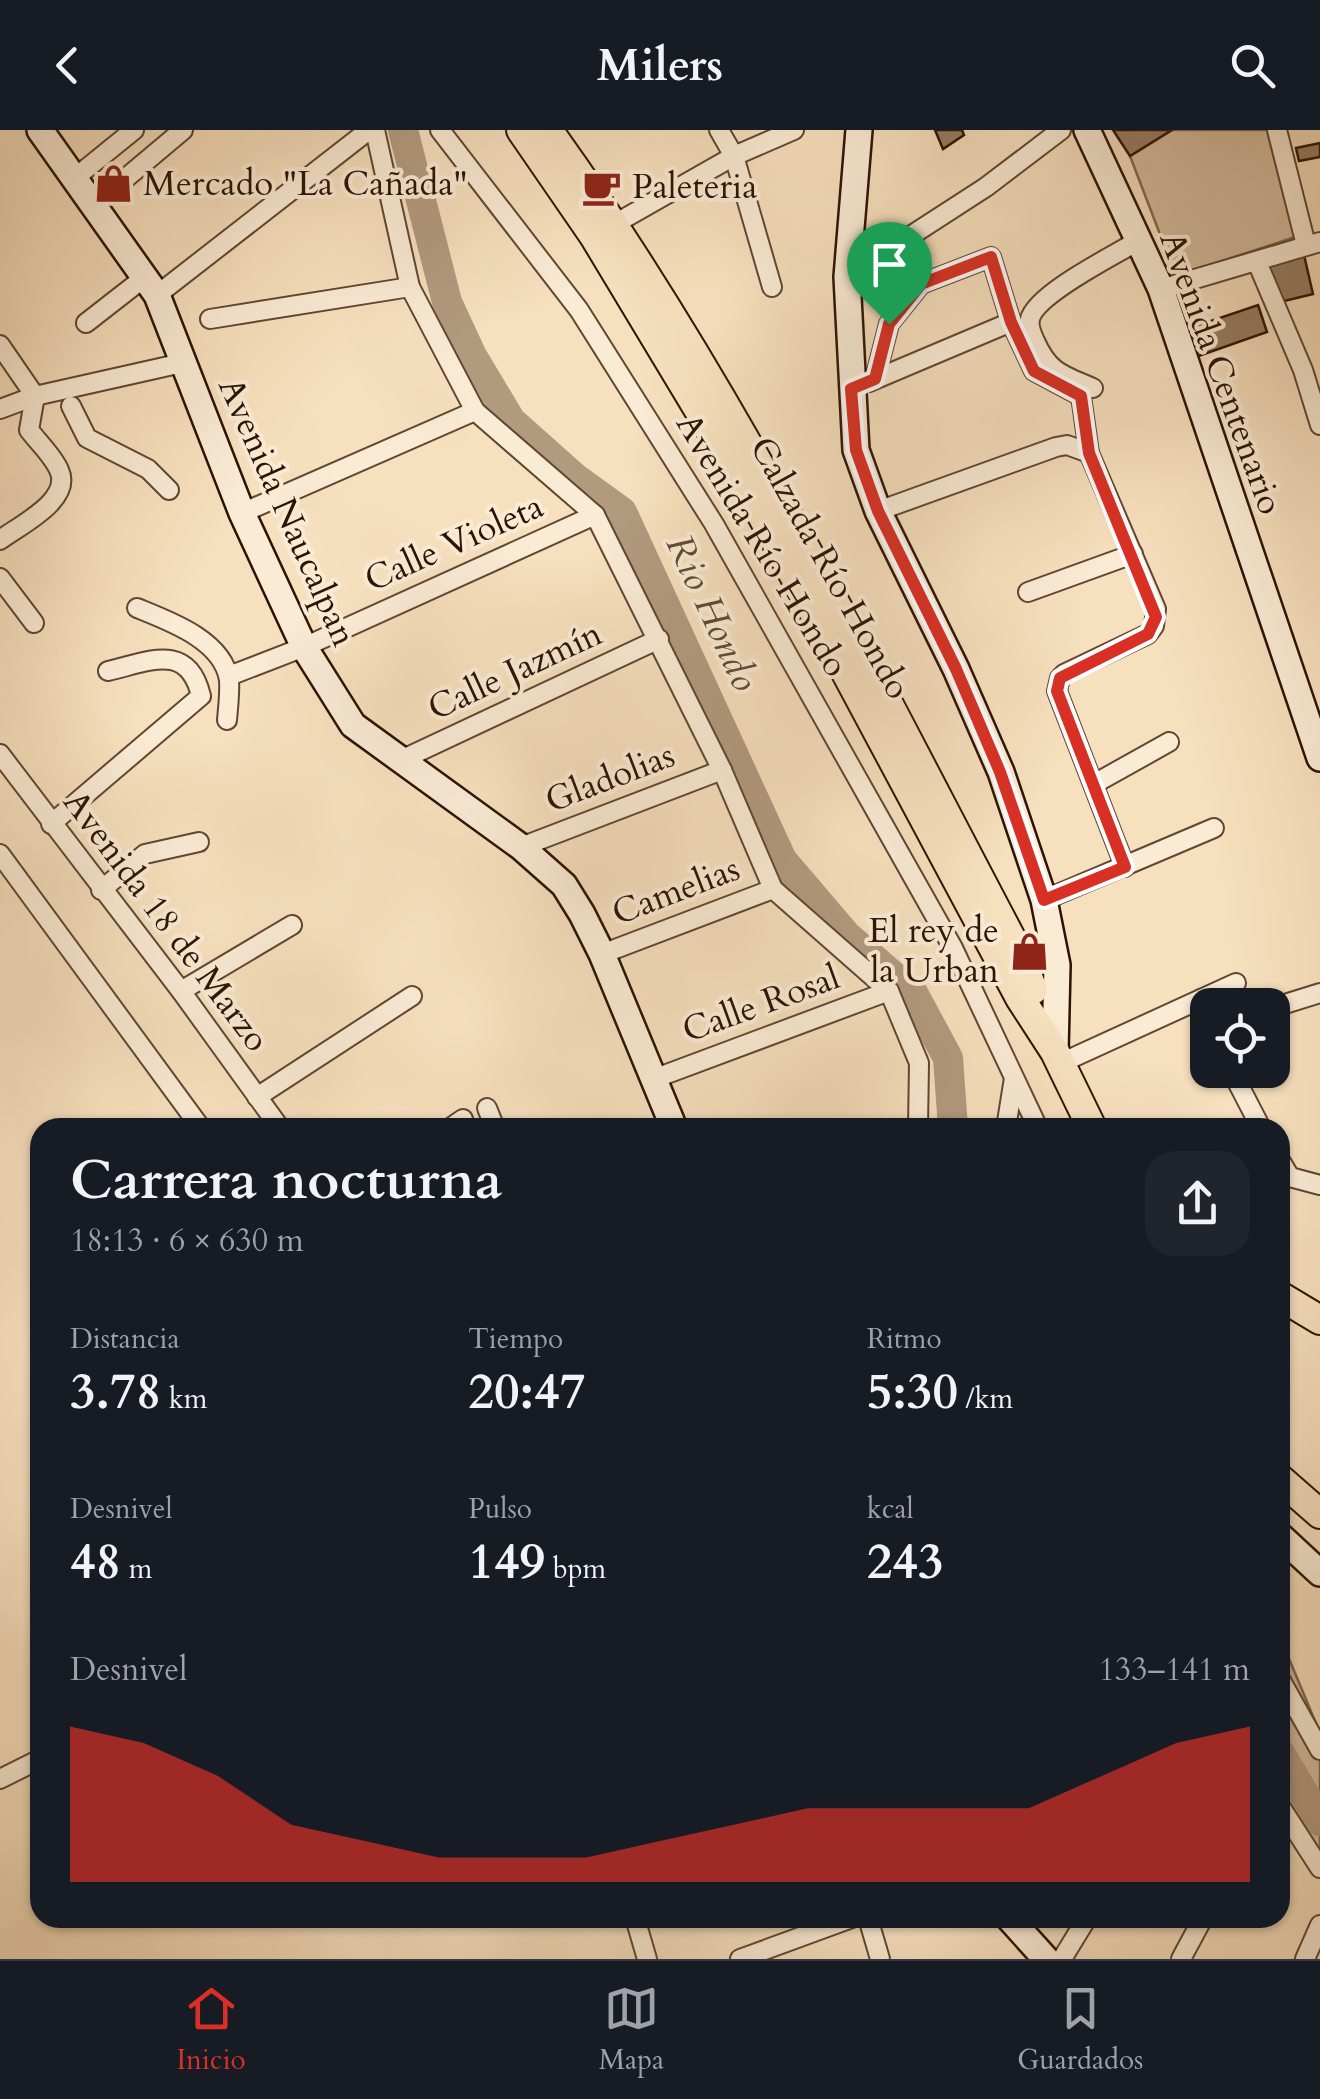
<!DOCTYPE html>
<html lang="es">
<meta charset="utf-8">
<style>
:root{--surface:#171b24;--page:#20242c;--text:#f1f3f6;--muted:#9ea1a6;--line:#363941;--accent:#d93025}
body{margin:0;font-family:Cardo,serif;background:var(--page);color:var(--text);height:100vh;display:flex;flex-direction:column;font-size:38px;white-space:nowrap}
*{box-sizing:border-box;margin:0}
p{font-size:32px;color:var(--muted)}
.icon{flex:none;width:55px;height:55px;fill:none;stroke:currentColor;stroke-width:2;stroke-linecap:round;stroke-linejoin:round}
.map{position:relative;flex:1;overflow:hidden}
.details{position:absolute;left:30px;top:988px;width:1260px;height:810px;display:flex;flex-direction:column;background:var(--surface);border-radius:30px;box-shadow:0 2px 8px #0004}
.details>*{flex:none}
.tools{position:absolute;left:1190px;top:858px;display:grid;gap:20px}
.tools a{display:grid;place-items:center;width:100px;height:100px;border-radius:20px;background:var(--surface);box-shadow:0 2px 8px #0004;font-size:50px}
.pin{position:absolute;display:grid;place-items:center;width:85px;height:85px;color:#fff;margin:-102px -42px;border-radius:50% 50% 50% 0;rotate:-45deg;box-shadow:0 0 10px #0007}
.pin .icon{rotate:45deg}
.round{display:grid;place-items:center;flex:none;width:105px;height:105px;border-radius:30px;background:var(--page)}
.summary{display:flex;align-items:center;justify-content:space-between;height:170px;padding:0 40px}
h1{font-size:55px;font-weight:700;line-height:75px}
.metrics{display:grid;grid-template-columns:repeat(3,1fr);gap:15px;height:170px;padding:10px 40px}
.metrics div{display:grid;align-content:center}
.metrics b{font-size:50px;font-weight:700}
.metrics small{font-size:28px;font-weight:400}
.metrics p{font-size:28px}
.chart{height:280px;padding:20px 40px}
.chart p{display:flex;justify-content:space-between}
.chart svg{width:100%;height:180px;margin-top:10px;fill:var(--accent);opacity:.7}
header{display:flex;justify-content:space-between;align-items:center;height:130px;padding:0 40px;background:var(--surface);font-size:45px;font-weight:700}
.menu{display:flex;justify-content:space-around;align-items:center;height:140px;border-top:2px solid var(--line);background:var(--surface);font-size:28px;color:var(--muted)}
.menu a{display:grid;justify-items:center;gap:5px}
.menu .selected{color:var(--accent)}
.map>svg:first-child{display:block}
.green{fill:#d5bd9f;stroke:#816852;stroke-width:2.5}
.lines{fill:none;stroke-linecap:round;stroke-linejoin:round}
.river{stroke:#b29a7f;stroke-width:30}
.building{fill:#967e65;stroke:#2d1305;stroke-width:2.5}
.street-casing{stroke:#604633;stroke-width:22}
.secondary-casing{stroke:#2d1305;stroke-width:30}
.primary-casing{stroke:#2d1305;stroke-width:32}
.street{stroke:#faebd5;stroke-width:18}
.secondary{stroke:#faebd5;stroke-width:25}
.primary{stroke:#f7e0be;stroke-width:28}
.route-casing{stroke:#fff;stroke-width:20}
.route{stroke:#d93025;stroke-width:12}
.labels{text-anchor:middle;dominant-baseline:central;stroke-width:8;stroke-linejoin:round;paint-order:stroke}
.poi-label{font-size:35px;fill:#2d1305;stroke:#faebd5;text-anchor:start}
.street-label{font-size:35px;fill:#2d1305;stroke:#faebd5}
.water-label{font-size:38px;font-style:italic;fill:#624936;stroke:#faebd5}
</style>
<header><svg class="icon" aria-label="back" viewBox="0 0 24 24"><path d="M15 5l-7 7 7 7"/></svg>Milers<svg class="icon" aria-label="search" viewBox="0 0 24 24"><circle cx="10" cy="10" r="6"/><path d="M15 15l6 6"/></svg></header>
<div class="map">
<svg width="1320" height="1829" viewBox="0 0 1320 1829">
<rect width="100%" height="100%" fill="#f7e0be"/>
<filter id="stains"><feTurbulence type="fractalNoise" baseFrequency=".002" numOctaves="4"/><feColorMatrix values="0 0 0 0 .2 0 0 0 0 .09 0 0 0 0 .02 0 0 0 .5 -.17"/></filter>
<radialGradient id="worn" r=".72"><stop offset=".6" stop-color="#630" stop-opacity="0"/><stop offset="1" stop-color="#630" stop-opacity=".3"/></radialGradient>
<g class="green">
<polygon points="1172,0 1267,0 1295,107 1176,146 1130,26"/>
<polygon points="1280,1507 1320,1603 1320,1738 1280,1675"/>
</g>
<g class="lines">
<g class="river">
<polyline points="403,0 447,172 472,226 511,291 575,348 622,382 782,730 846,805 913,863 948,928 953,998"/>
<polyline points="1280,1623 1320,1691"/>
</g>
</g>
<g class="building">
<polygon points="935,0 962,0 964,5 943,19"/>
<polygon points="1113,0 1172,0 1130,26"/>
<polygon points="1320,13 1320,27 1299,31 1296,18"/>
<polygon points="1304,125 1313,164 1276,173 1263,137"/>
<polygon points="1258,175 1267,202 1196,227 1187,199"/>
</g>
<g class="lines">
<defs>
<g id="street">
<polyline points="375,0 410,157 475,281 595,385 722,640 773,759 889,861 919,933 918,998"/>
<polyline points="440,0 579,180 714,394 953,818 1038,998"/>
<polyline points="719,0 734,26 772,157"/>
<polyline points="1277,0 1306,115"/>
<polyline points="76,47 134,0"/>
<polyline points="95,74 183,0"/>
<polyline points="604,100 734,26 794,0"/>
<polyline points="1257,132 1303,240 1320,295"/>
<polyline points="847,147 986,57 1061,0"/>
<polyline points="1161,159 1320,112"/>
<polyline points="157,165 369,0"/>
<polyline points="210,189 410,157"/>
<polyline points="86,193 145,147"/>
<path d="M0 215 35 266 29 300C38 312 53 326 59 340 73 370 20 395 0 410"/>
<polyline points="875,249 889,194 921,154 991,127 1011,192 1034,241 1081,266 1089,323 1156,479 1154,496 1148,504 1064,544 1060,548 1057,561 1125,737"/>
<polyline points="869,252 1011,192"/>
<path d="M1093 258C1063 245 1049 243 1035 211 1032 204 1028 197 1030 189 1036 164 1113 126 1136 112"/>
<polyline points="71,276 87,308 148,339 169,360"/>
<polyline points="0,279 35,266 182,233"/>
<polyline points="878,381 1056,317 1067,315 1089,323"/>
<polyline points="242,383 475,281"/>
<polyline points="0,448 34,493"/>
<polyline points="1028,462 1133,424"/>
<path d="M137 478C169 491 223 510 229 550 230 563 228 578 227 590"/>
<polyline points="229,546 304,517 595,385"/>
<polyline points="0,624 181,861 280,998"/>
<polyline points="399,631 659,509"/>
<polyline points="1094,654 1169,612"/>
<path d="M51 694 201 566C188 511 148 532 108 541"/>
<polyline points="521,717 722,640"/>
<polyline points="0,724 201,998"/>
<polyline points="101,760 145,724 199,712"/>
<polyline points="1044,770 1214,698"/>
<polyline points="602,824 773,759"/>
<polyline points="181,861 292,795"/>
<polyline points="1201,869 1236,853"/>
<polyline points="1272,878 1320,863"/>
<polyline points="1061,933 1201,869 1208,886"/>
<polyline points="1231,940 1261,998"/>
<polyline points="656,948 889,861"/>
<polyline points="257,967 412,866"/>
<polyline points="487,978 495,998"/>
<polyline points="450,998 463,989"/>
<polyline points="1006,998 1014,948"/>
<polyline points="1280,1030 1290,1047 1320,1055"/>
<polyline points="1280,1549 1320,1620"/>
<polyline points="0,1649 40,1629"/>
<polyline points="1280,1676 1320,1738"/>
<polyline points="635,1788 647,1829"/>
<polyline points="868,1788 880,1829"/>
<polyline points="740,1829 852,1788"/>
<polyline points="1062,1829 1087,1788"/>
<polyline points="1181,1829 1203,1788"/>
<polyline points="1305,1829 1320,1795"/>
</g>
<g id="secondary">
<polyline points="40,0 157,165 242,383 304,517 353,595 521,717 564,755 582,784 602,824 674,998"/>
<polyline points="859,0 847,147 856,320 878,381 956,539 1001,642 1044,770 1057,835 1055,922"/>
<polyline points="1087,0 1161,159 1320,628"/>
<polyline points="1280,1406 1320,1443"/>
<polyline points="1009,1788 1046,1829"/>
</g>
<g id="primary">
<polyline points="521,0 594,106 759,380 1020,868 1055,922 1092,998"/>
<path d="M548 0C733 257 872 546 1020 825L1033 860"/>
<polyline points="1280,1166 1320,1190"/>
<polyline points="1280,1349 1320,1384"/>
</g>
</defs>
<use href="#street" class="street-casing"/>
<use href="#secondary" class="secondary-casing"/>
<use href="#primary" class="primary-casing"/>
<use href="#street" class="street"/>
<use href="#secondary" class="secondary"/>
<use href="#primary" class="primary"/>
</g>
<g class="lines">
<defs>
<polygon id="route" points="991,127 1011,192 1034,241 1081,266 1089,323 1156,487 1148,504 1060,548 1057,561 1125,737 1044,770 1000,642 956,539 878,381 856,320 851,259 875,249 889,194 921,154"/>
</defs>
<use href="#route" class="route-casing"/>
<use href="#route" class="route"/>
</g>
<defs>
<symbol id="shop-bare" viewBox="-9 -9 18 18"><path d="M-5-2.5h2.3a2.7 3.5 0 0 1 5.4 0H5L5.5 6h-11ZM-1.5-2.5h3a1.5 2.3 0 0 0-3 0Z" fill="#8f2418" stroke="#faebd5" stroke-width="2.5" paint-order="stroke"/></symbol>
<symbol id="cafe-bare" viewBox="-9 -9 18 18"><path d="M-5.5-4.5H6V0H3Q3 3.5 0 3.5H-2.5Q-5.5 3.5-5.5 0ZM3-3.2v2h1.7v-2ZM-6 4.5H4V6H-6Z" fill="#8f2418" stroke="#faebd5" stroke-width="2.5" paint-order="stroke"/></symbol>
</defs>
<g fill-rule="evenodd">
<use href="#shop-bare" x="86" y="26" width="55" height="55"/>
<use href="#cafe-bare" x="574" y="30" width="55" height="55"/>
<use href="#shop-bare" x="1002" y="794" width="55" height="55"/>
</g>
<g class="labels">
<g class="poi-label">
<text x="143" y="54">Mercado "La Cañada"</text>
<text x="632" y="57">Paleteria</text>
<text x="999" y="801" text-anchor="end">El rey de<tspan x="999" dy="40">la Urban</tspan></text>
</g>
<g class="street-label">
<text transform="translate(1221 243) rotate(70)">Avenida Centenario</text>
<text transform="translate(287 382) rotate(66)">Avenida Naucalpan</text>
<text transform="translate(454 413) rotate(-24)">Calle Violeta</text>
<text transform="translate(762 415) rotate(59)">Avenida Río Hondo</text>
<text transform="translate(830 438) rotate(61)">Calzada Río Hondo</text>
<text transform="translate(515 541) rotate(-25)">Calle Jazmín</text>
<text transform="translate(610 648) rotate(-21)">Gladolias</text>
<text transform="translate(676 761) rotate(-21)">Camelias</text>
<text transform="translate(166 791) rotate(53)">Avenida 18 de Marzo</text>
<text transform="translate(761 874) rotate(-20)">Calle Rosal</text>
</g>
<g class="water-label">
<text transform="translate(712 483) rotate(65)">Rio Hondo</text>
</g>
</g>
<rect width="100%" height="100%" filter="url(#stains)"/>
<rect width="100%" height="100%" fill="url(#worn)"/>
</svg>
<div class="tools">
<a><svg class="icon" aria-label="locate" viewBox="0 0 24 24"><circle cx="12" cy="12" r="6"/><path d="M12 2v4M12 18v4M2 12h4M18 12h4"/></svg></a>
</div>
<div class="pin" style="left:889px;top:194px;background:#1e9e55"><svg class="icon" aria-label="arrive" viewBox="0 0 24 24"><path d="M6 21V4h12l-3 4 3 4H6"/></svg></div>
<section class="details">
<div class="summary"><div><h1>Carrera nocturna</h1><p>18:13 · 6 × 630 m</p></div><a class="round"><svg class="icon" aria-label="share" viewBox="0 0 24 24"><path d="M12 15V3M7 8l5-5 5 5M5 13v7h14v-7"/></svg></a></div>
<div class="metrics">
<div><p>Distancia</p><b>3.78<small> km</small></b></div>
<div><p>Tiempo</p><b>20:47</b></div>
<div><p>Ritmo</p><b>5:30<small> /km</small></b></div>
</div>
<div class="metrics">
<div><p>Desnivel</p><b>48<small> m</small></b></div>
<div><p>Pulso</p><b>149<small> bpm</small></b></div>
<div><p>kcal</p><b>243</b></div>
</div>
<div class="chart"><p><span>Desnivel</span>133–141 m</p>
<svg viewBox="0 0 160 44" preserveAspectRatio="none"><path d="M0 44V6L10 10L20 18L30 30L40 34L50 38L60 38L70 38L80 34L90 30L100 26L110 26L120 26L130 26L140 18L150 10L160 6V44z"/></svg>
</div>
</section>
</div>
<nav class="menu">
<a class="selected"><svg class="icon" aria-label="home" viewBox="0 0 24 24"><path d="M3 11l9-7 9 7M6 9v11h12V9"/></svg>Inicio</a>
<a><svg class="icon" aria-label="map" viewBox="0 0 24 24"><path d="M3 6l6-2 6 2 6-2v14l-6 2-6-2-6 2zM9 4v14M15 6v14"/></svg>Mapa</a>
<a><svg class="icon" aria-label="saved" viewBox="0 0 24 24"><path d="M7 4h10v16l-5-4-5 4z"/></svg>Guardados</a>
</nav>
